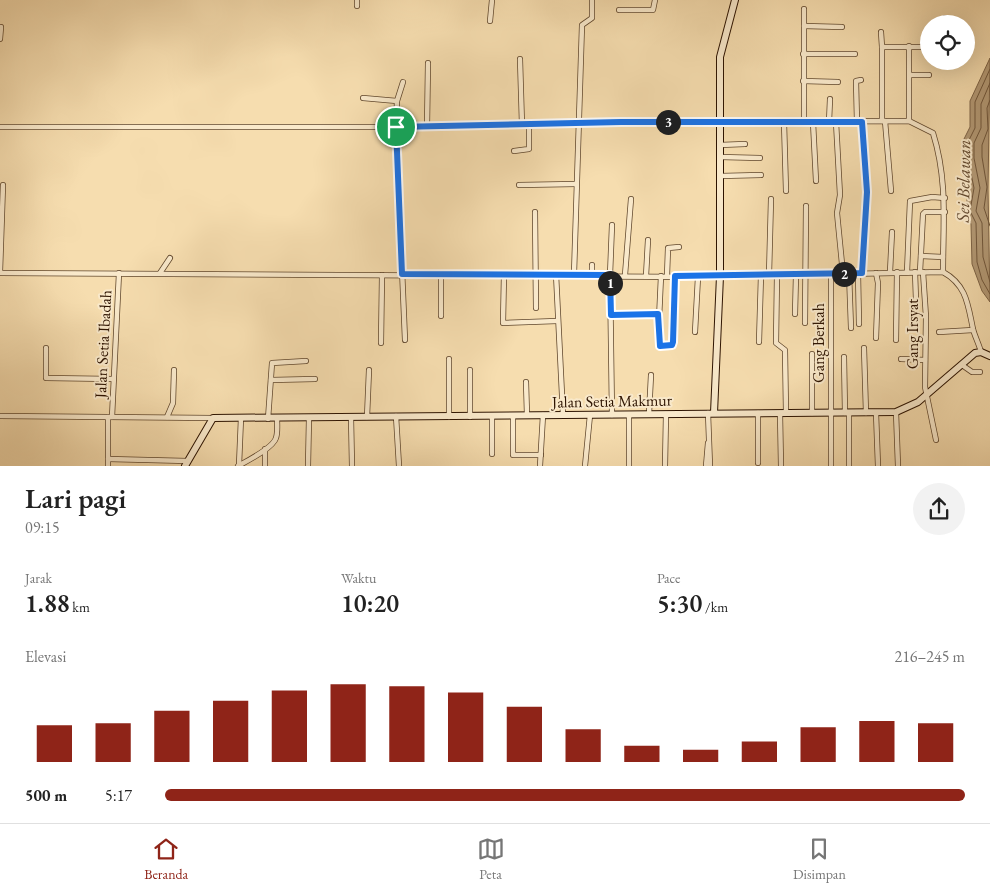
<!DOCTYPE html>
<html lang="id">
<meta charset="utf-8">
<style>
:root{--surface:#fff;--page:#f2f2f2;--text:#222;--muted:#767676;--line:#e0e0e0;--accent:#8f2418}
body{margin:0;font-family:"EB Garamond",serif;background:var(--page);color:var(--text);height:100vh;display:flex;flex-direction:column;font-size:19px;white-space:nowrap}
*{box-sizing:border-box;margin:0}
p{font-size:16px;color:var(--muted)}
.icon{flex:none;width:28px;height:28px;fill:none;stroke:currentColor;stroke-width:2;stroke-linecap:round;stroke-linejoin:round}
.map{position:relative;height:466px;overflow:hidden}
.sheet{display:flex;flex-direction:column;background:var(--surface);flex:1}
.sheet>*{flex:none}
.fabs{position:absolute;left:920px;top:15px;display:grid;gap:10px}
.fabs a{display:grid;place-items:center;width:55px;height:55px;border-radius:50%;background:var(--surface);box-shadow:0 5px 20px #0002;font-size:25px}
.pin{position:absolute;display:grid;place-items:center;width:42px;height:42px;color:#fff;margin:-21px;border:2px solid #fff;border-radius:50%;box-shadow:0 1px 5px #0007}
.km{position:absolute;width:25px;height:25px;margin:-12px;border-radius:50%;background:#222;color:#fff;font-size:14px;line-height:25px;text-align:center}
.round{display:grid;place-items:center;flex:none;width:52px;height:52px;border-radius:26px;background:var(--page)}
.summary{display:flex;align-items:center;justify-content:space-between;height:85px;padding:0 25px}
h1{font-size:28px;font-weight:600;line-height:38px}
.stats{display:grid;grid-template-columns:repeat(3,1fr);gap:8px;height:85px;padding:5px 25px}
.stats div{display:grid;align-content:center}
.stats b{font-size:25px;font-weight:600}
.stats small{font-size:14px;font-weight:400}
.stats p{font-size:14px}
.chart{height:140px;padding:10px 25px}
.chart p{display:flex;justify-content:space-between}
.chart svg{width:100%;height:90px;margin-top:5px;stroke:var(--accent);stroke-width:6}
ul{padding:0 25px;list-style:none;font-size:16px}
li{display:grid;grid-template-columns:80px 60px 1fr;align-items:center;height:38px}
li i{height:12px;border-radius:6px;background:var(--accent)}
.menu{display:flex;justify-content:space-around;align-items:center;height:70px;border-top:1px solid var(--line);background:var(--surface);font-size:14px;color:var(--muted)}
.menu a{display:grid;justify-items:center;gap:2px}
.menu .current{color:var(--accent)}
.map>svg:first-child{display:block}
.water{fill:#b29874;stroke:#7d6346}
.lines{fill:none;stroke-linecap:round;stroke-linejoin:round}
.shore{stroke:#70563a;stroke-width:1}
.street-casing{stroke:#5f462c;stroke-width:6}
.secondary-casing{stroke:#2d1300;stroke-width:8}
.street{stroke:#f9e9cb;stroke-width:4.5}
.secondary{stroke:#f9e9cb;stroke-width:6}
.route-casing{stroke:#fff;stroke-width:10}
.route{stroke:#1a73e8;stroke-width:6}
.labels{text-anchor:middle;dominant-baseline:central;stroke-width:4;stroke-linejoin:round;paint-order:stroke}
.street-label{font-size:16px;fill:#2d1300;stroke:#f9e9cb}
.water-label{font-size:18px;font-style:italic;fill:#62482e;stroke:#f9e9cb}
</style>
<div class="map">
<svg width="990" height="466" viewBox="0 0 990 466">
<rect width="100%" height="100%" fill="#f6ddaf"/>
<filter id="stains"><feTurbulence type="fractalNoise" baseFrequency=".004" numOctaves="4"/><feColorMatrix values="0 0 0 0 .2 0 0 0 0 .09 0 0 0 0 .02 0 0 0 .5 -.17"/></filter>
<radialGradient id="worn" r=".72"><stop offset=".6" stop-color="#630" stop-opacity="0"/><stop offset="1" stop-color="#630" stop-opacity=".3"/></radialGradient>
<polygon class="water" points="990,58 988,189 990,302 982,291 972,264 971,224 965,212 969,189 963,160 963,141 970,127 970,101"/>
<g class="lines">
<g class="shore">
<polyline points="990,69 975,102 975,128 968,142 968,159 974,188 970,211 976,223 977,262 982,280 990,294"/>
<polyline points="990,83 981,104 981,128 974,143 974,158 980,188 976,211 982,223 983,257 990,282"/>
<polyline points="990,100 987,108 988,129 982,145 982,157 987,187 984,208 990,226"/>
</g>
<defs>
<g id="street">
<polyline points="357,0 357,6"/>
<polyline points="619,10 653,10 655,0"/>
<polyline points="490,21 492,0"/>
<polyline points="945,24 945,18"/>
<polyline points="804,26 842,27"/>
<polyline points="881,32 882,47"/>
<polyline points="0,39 1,27"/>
<polyline points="966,49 967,49"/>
<polyline points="803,54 855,54"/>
<polyline points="520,59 522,125"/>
<polyline points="910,75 929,75"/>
<polyline points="803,81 838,82"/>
<polyline points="403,82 397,101 396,127 405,340"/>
<polyline points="363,98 397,101"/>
<polyline points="882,121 882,47 929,47"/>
<polyline points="885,121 891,191"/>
<polyline points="909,121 909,46"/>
<polyline points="784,122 786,191"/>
<polyline points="804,122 804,9"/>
<polyline points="813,122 816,181"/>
<polyline points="829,122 830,99"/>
<polyline points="836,122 840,195 837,213 843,274"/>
<polyline points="857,122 856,81 861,80"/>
<polyline points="862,122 867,192 862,273"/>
<path d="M0 127H427L621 122 909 121 933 133C948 181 943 224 943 272"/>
<polyline points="427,127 428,63"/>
<polyline points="720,145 745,144"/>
<polyline points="514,151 529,149 529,125"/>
<polyline points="720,157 760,158"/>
<polyline points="720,176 761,175"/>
<polyline points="519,185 576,184"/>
<polyline points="535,212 536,308"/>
<polyline points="921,256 943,257"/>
<polyline points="592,265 592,275"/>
<polyline points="0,272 3,185"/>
<polyline points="890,272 892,232"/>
<polyline points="907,272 910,201 932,197 945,198"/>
<polyline points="915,272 916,300"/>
<polyline points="920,272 923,214 925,212 945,212"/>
<polyline points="923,272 926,317 925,387 936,440"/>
<path d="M0 273 698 277 943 272C967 285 968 306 973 329 975 337 979 344 981 352"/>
<polyline points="160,273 170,258"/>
<polyline points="849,273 851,328"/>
<polyline points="858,273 859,324"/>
<polyline points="876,273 878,283 876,338"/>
<polyline points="504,274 503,323 557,321"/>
<polyline points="556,274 563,415"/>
<polyline points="574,274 582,25 592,18 592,0"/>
<polyline points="625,275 631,199"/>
<polyline points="769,275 771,199"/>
<polyline points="777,275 776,343 785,350 786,413"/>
<polyline points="646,276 648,240"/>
<polyline points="661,276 658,341 660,346 672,345 673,342 675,276"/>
<polyline points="667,276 668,248 679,247"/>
<polyline points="795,314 796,275"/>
<polyline points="611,315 658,314"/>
<polyline points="441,316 441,274"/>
<polyline points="805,323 806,206"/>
<polyline points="695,332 698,277"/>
<polyline points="939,332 973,330"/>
<polyline points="896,340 897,272"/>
<polyline points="759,342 761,275"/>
<polyline points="381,343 382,275"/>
<polyline points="46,348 46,378 113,379"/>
<polyline points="864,348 866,413"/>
<polyline points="812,354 812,413"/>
<polyline points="844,357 845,413"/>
<polyline points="449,359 449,417"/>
<polyline points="901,359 925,360"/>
<polyline points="962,365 972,372 980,372"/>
<polyline points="271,380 315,379"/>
<polyline points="526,382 527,415"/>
<polyline points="896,412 898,466"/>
<polyline points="708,413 710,466"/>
<polyline points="780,413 781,466"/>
<polyline points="849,413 849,466"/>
<polyline points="876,413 878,466"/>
<polyline points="649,414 651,375"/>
<polyline points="612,415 610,275 612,225"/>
<polyline points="629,415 629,466"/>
<polyline points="0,416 213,418"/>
<polyline points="396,416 399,466"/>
<polyline points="492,416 492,454"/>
<polyline points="513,416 513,455 541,455"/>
<polyline points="108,417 108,466"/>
<polyline points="112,417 119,273"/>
<polyline points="167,417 173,403 174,370"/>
<polyline points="351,417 352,466"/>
<polyline points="367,417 369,370"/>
<polyline points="470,417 470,370"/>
<polyline points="268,419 272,363 306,361"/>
<polyline points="265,449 265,466"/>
<polyline points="108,459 188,461"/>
<polyline points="758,463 758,413"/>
<polyline points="239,465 241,418"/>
<path d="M238 466C247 461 273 448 276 438 278 432 277 424 277 418"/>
<polyline points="308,466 309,418"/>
<polyline points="540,466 543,415"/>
<polyline points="585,466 590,415"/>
<polyline points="665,466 666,414"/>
<polyline points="706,466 708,443"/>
<polyline points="831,466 831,274"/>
</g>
<g id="secondary">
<polyline points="714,413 720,276 720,57 735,0"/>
<polyline points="185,466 213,418 896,412 918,402 975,353 981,352 990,356"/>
</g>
</defs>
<use href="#street" class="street-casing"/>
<use href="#secondary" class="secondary-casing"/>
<use href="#street" class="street"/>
<use href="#secondary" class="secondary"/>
</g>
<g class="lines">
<defs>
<polygon id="route" points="621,122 862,122 867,192 862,273 675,276 673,342 672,345 660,346 658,314 611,315 610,275 402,274 396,127"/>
</defs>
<use href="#route" class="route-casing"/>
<use href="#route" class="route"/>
</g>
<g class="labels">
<g class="street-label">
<text transform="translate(912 334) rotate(-90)">Gang Irsyat</text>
<text transform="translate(818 343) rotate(-90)">Gang Berkah</text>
<text transform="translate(103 344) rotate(-87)">Jalan Setia Ibadah</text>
<text transform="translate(612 401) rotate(-1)">Jalan Setia Makmur</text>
</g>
<g class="water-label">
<text transform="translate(963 181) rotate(-89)">Sei Belawan</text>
</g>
</g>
<rect width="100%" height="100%" filter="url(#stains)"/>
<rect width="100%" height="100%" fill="url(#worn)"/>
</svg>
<div class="fabs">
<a><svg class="icon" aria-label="locate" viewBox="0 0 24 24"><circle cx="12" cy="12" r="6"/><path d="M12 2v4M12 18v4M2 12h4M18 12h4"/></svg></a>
</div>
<div class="pin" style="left:396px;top:127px;background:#1e9e55"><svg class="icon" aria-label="arrive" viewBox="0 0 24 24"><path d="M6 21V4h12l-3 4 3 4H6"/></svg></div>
<b class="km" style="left:610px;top:283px">1</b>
<b class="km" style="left:844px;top:274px">2</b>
<b class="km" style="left:668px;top:122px">3</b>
</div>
<section class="sheet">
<div class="summary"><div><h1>Lari pagi</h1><p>09:15</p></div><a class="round"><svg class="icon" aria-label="share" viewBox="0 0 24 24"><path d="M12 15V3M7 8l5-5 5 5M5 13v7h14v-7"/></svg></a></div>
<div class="stats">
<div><p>Jarak</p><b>1.88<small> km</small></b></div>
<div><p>Waktu</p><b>10:20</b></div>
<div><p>Pace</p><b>5:30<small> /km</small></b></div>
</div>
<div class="chart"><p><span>Elevasi</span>216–245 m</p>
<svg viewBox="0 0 160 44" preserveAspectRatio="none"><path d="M5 44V26M15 44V25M25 44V19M35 44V14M45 44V9M55 44V6M65 44V7M75 44V10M85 44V17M95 44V28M105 44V36M115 44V38M125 44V34M135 44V27M145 44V24M155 44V25"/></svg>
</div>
<ul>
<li><b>500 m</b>5:17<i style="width:100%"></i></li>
</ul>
</section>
<nav class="menu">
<a class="current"><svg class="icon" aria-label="home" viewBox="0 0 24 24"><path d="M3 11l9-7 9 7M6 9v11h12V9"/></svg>Beranda</a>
<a><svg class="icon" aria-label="map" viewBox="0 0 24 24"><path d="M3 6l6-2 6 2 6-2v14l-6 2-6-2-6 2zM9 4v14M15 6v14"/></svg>Peta</a>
<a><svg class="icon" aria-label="saved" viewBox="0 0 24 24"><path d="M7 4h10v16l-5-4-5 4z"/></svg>Disimpan</a>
</nav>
